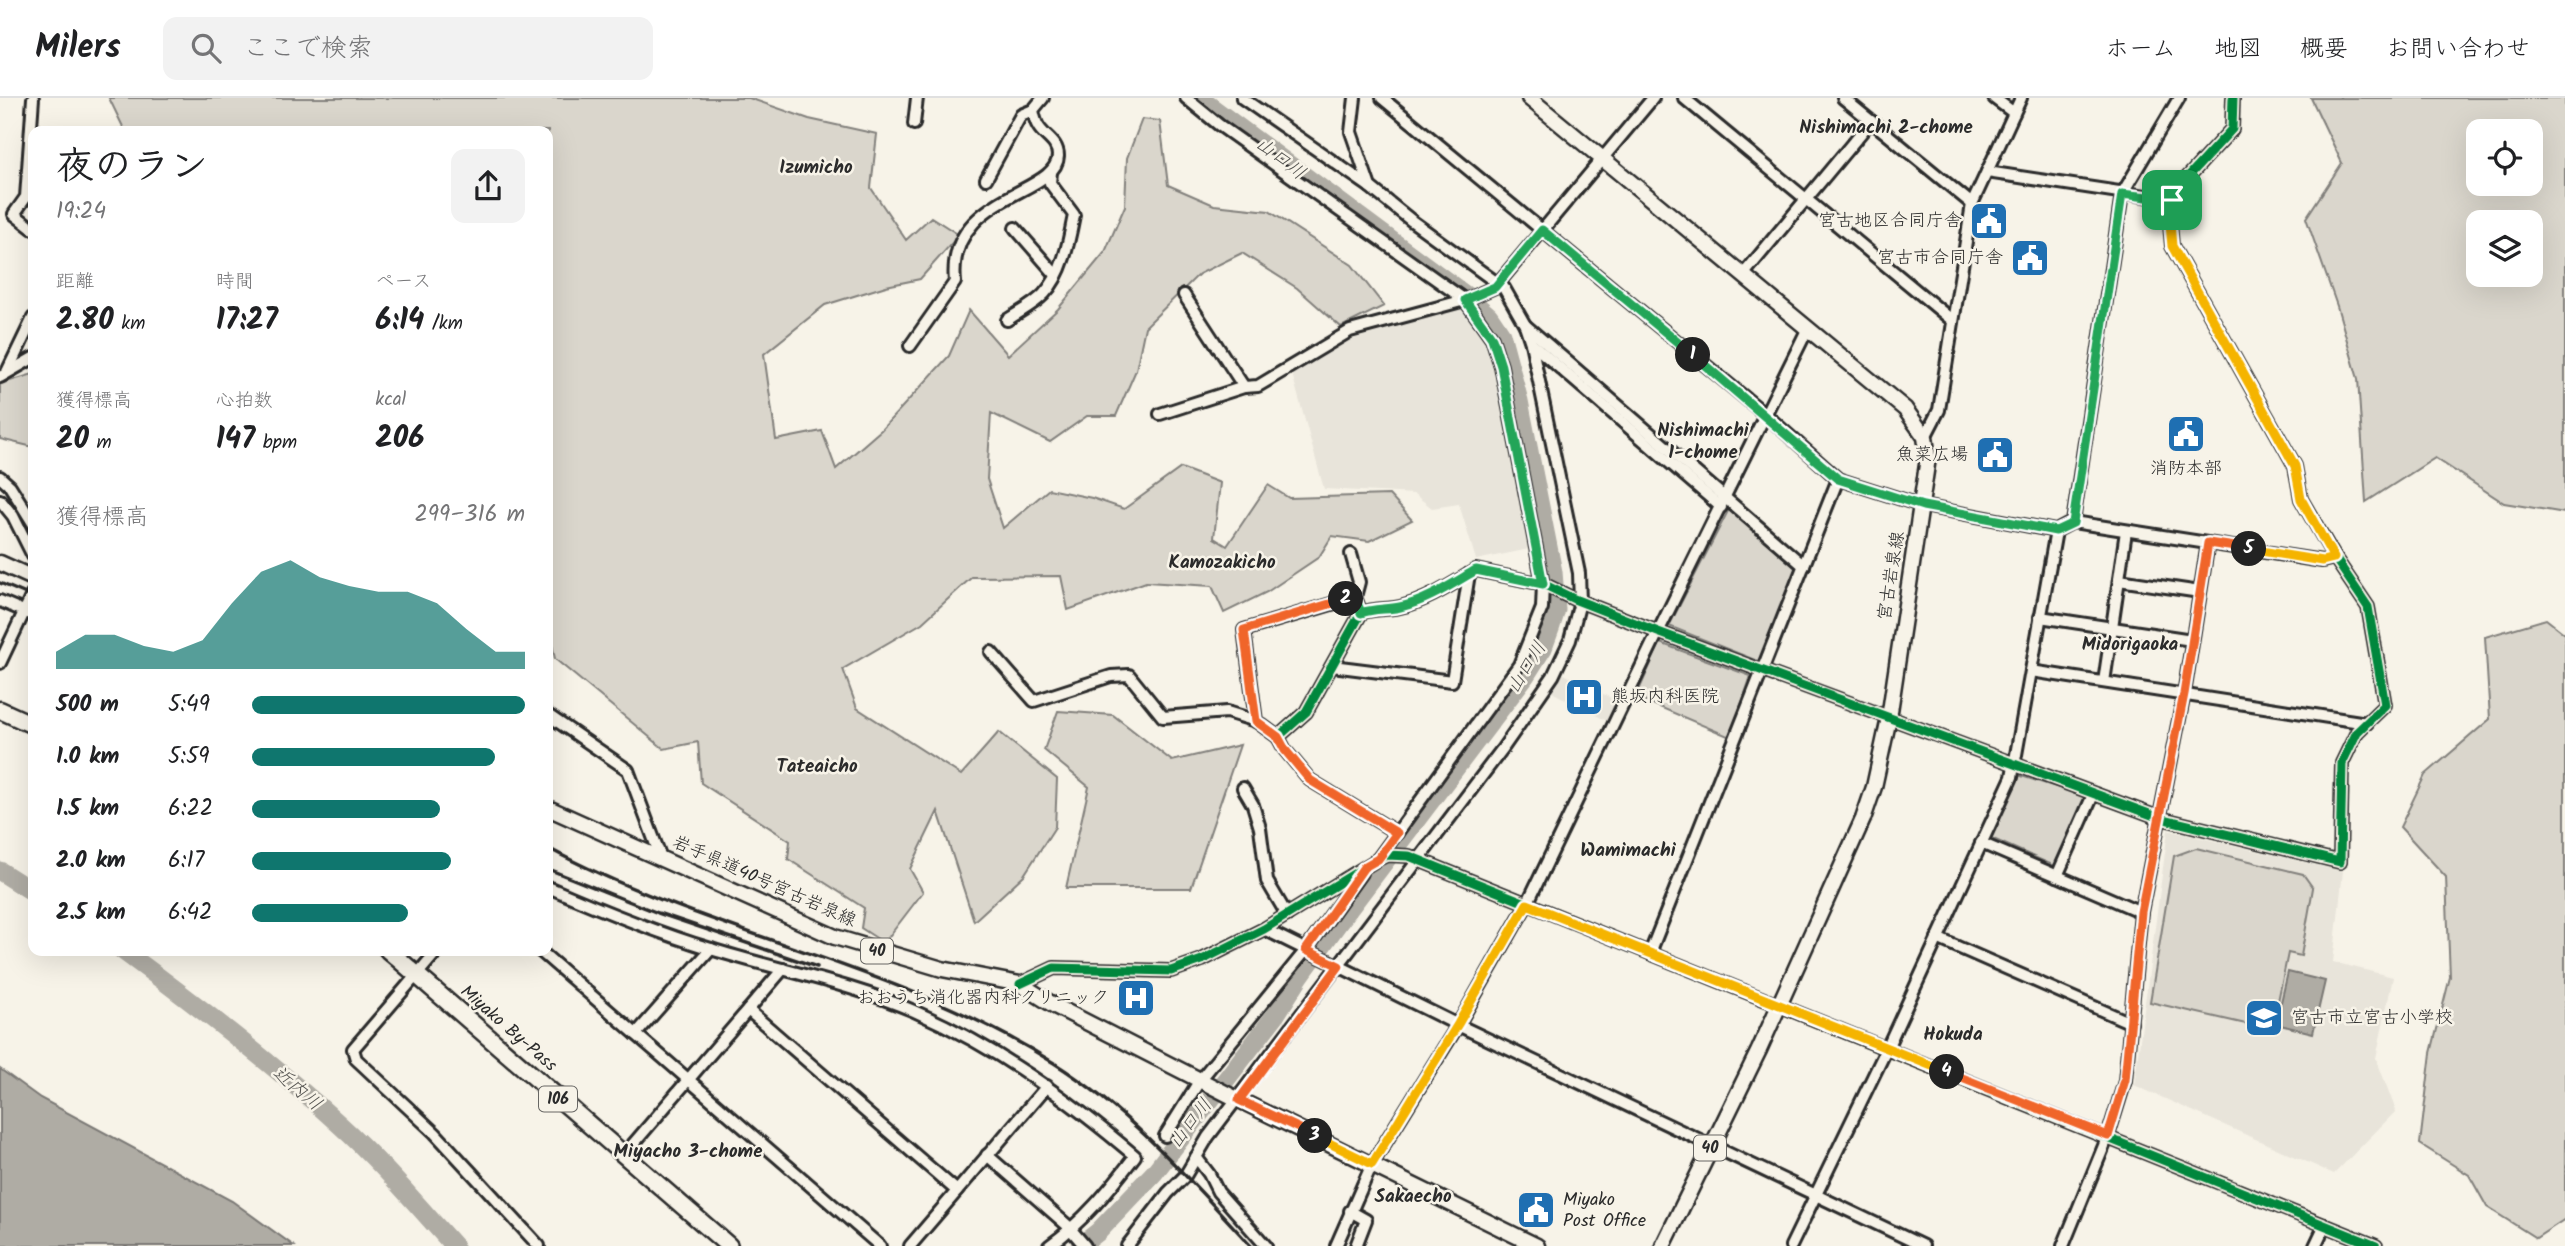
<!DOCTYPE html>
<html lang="ja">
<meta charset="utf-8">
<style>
:root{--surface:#fff;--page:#f2f2f2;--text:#202124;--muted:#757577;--line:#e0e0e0;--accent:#0f766e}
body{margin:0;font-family:Kalam,"Klee One",sans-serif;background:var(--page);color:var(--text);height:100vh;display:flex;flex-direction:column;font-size:26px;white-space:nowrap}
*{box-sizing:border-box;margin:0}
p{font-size:23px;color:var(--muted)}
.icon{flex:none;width:38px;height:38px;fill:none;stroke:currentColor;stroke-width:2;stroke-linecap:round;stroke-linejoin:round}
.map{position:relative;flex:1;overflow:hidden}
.details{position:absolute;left:28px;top:28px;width:525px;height:830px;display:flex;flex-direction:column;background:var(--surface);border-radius:14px;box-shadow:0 7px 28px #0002}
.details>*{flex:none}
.buttons{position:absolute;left:2466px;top:21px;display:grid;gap:14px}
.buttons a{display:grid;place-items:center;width:77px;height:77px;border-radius:14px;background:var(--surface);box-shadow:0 7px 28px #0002;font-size:35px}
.pin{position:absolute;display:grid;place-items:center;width:60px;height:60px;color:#fff;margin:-30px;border-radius:14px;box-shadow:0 4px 10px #0006}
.km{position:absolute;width:35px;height:35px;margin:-18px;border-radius:50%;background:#222;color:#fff;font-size:19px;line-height:35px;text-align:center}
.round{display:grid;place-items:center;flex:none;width:74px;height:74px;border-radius:14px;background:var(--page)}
.head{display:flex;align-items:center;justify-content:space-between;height:119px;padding:0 28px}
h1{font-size:38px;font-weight:800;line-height:52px}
.figures{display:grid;grid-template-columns:repeat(3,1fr);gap:10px;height:119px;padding:7px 28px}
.figures div{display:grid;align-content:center}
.figures b{font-size:30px;font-weight:800}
.figures small{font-size:19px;font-weight:400}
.figures p{font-size:19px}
.chart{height:196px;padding:14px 28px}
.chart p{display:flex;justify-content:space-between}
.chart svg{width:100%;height:126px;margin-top:7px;fill:var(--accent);opacity:.7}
ul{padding:0 28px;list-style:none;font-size:23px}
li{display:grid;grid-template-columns:112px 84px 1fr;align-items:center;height:52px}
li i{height:18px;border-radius:9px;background:var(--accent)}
header{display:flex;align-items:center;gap:42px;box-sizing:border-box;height:98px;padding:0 35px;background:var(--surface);border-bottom:2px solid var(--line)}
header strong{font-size:33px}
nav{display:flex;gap:38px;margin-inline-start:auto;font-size:24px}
.search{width:490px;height:63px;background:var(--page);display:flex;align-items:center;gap:18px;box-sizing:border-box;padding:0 24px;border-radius:14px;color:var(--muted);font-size:26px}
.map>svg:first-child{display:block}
.built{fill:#e8e4da}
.green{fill:#dad6cc;stroke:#82807c;stroke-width:2;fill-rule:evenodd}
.water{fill:#afaca4;stroke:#7a7874;stroke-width:2}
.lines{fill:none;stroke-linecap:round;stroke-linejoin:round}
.river{stroke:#afaca4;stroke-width:19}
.minor-casing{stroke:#2b2b2b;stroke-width:16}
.major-casing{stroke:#2b2b2b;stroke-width:19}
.highway-casing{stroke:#2b2b2b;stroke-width:21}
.minor{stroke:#f7f3e8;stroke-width:10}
.major{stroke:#f7f3e8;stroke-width:14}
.highway{stroke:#f7f3e8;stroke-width:16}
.rail{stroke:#2b2b2b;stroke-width:3.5}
.cycleway-casing{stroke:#f7f3e8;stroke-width:13}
.cycleway{stroke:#00873e;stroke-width:9}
.split-1-casing{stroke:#fff;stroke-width:14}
.split-2-casing{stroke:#fff;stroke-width:14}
.split-3-casing{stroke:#fff;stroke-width:14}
.split-4-casing{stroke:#fff;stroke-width:14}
.split-5-casing{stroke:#fff;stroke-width:14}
.split-6-casing{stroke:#fff;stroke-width:14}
.split-1{stroke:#22a559;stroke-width:9}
.split-2{stroke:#22a559;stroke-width:9}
.split-3{stroke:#f0652b;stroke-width:9}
.split-4{stroke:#f5b400;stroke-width:9}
.split-5{stroke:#f0652b;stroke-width:9}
.split-6{stroke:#f5b400;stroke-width:9}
.labels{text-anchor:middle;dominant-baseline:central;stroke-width:5;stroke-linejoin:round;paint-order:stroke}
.shield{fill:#f7f3e8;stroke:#686764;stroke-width:2}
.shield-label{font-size:16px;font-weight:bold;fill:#2b2b2b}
.poi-label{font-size:18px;fill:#2b2b2b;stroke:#f7f3e8;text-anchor:end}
.street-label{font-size:18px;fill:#2b2b2b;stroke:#f7f3e8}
.neighbourhood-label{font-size:19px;font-weight:bold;fill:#2b2b2b;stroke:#f7f3e8}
.water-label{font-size:19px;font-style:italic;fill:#53524f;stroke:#f7f3e8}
</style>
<header>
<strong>Milers</strong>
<div class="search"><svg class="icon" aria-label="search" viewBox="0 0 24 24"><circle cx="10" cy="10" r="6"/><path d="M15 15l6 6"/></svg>ここで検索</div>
<nav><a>ホーム</a><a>地図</a><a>概要</a><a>お問い合わせ</a></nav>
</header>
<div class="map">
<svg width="2565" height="1148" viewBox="0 0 2565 1148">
<rect width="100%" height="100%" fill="#f7f3e8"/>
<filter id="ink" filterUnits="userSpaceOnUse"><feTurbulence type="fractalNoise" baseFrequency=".0143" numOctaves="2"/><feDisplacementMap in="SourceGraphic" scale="14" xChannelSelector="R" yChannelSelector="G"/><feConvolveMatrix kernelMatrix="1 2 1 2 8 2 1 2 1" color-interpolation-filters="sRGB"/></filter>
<g filter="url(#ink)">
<g class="built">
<polygon points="1463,208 1486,240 1495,272 1529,451 1476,462 1459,406 1432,410 1414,396 1324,391 1291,272 1323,258 1324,250"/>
<polygon points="1560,574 1619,604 1609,624 1550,593"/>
<polygon points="2168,732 2343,773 2333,864 2393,879 2376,960 2396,1013 2334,1076 2134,987"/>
</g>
<g class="green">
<polygon points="109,0 749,0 809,21 877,36 871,90 906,142 931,119 959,137 920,181 886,188 825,207 764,256 776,342 822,333 836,371 881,332 949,258 969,212 1008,257 1058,211 1105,154 1125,108 1127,60 1142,21 1160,23 1168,87 1214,107 1269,113 1352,167 1384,208 1341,229 1297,190 1242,155 1199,176 1145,229 1136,272 1116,318 1087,318 1050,344 991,315 987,381 1003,430 1049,391 1092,400 1124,411 1181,370 1220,385 1214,440 1227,448 1268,387 1289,400 1389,397 1412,422 1369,443 1332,438 1319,459 1267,494 1224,515 1212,488 1146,484 1068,512 1061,478 972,479 922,525 843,571 857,610 961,677 999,634 1057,681 1055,729 1024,777 974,823 938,713 910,771 923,794 884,845 861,830 864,810 788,761 790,743 701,685 698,644 664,651 555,561 548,526 548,33 125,33"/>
<path d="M2311 0H2565V415L2504 405 2435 360 2366 404 2358 281 2337 208 2306 120 2342 65ZM2478 33H2530V86H2478ZM2478 124H2530V177H2478Z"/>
<polygon points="33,276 33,349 0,341 0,286"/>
<polygon points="1729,411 1799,473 1760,564 1669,528"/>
<polygon points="2546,521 2565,536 2565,1121 2536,1140 2487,1109 2469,1077 2420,1046 2431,955 2450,879 2446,779 2400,729 2425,677 2490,621 2485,539"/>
<polygon points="1660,545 1751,578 1730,639 1636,599"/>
<polygon points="1058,613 1113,617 1172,663 1240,647 1191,790 1066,790 1089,689 1044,652"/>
<polygon points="2018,677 2088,699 2057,769 1991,740"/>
<polygon points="2196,750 2303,776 2313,790 2301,858 2288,855 2272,932 2150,904 2174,758"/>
</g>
<g class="water">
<polygon points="2288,874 2325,883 2313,935 2276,926"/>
<polygon points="0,971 40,1000 232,1103 294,1148 0,1148"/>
</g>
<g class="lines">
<g class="river">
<polyline points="0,773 33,794"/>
<path d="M122 852C197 907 271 964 340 1027 381 1064 417 1107 454 1148"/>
<polyline points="1080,1148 1098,1134 1154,1075 1275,918 1300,878 1339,824 1526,577 1543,550 1551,528 1556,512 1553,474 1519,303 1501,236 1489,218 1465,197 1199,0"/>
</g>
<defs>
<g id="minor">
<polyline points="33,0 26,99 14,116 33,131"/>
<polyline points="1186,0 1219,27 1465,202 1492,240 1501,268 1543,486 1542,510 1519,567 1378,761"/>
<polyline points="1242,0 1370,89"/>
<polyline points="1382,0 1766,317 1838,381 1923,408 2056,433 2073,424 2322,463 2335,460"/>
<polyline points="1684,0 1953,223"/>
<polyline points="1843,0 1972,106"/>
<polyline points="1994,0 2014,15"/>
<polyline points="914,26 917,0"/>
<polyline points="1987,74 2172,102"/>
<polyline points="986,81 1021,17 1033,12"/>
<polyline points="1015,130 1056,177"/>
<polyline points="1743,177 1871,23"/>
<polyline points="1184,197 1244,289"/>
<path d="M1007 222C1019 214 1035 206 1044 196 1063 176 1069 143 1074 117L1050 85 1051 74"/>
<polyline points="1525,227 1804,468"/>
<polyline points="1531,245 1721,409"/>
<path d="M910 248 955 184C946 96 1057 97 1058 58 1058 43 1044 39 1038 28 1035 23 1034 17 1033 12L1043 0"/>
<polyline points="7,274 33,220"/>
<polyline points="0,279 33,260"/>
<polyline points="1160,316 1244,289 1258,288 1350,233 1465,202 1495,189 1653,0"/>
<polyline points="1925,339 1939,312 1972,106 2021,0"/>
<polyline points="0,379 10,388 33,425"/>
<polyline points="0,402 13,418 33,458"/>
<polyline points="2073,424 2122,96 2179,0"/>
<polyline points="1351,456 1359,484 1355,499"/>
<polyline points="2119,482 2200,494"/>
<polyline points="0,503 33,517"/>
<polyline points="2040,519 2192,542"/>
<polyline points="991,554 1034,603 1111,578 1129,577 1163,619 1227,614 1256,623"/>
<polyline points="0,565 33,495"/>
<polyline points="1332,568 1452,583 1469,476"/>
<polyline points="2031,573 2367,625"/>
<polyline points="2104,584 2126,433"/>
<polyline points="548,617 628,672 661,760"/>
<polyline points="1278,639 1256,623 1244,532 1355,499 1361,515"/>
<polyline points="1243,690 1253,707 1260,730 1267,783 1287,817"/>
<path d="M1397 735 1310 682 1285 652 1278 639 1306 614 1361 515C1374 510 1387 512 1400 509 1427 503 1452 486 1476 472L1543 486 1574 501 1658 534 2160 720 2340 764 2342 665 2357 634 2385 607 2368 509 2335 460 2301 401 2295 368 2172 148 2170 126 2172 102 2186 81 2232 31 2233 0"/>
<polyline points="1981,745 2141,814"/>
<polyline points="2057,778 2093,697"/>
<path d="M548 789C601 812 655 834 711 851 778 872 849 885 914 913 996 949 1067 1000 1135 1058 1109 1092 1084 1123 1049 1148"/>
<polyline points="1264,831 1458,927 1923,1148"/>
<polyline points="1937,840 2131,925"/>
<polyline points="438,852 353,951 356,961 435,1035 539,1148"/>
<polyline points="539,852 880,1148"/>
<polyline points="1650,855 1838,381"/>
<polyline points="1020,886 1054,870 1171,873 1202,862 1264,831 1378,761 1387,757 1409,758 2376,1148"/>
<polyline points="748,912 957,1093"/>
<polyline points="636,936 711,851"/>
<polyline points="1165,1038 1200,982 1306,852 1361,775"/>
<polyline points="987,1057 1067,1127 1085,1148"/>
<polyline points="623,1058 783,871"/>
<polyline points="1196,1059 1209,1076 1218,1094 1266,1148"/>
<polyline points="1350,1113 1366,1122 1356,1148"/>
<polyline points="910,1148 1047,988"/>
<polyline points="1127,1148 1168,1095 1185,1078 1208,1039 1503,650 1553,578 1570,542 1580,504 1579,475 1531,245 1525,227 1504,190 1412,123 1370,89 1351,34 1355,0"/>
<polyline points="1336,1148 1372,1066 1458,927 1527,806 1658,534 1808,230"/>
<polyline points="1791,1148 1887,950 2012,679 2056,433"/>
<polyline points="2063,1148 2108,1038 2125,983 2141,814 2184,596 2208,445"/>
<polyline points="2315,1148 2325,1127"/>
</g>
<g id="major">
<polyline points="1529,0 1905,311 1925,339 1928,360 1889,620 1874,689 1863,721 1759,952 1663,1148"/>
<polyline points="0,465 33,480"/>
<polyline points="548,710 835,839 942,871 1020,886 1055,908 1229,997 1537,1148"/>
</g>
<g id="highway">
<polyline points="0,612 33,627"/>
<polyline points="388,852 729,1148"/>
</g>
</defs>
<use href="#minor" class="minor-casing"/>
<use href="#major" class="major-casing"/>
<use href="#highway" class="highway-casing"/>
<use href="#minor" class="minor"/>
<use href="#major" class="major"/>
<use href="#highway" class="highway"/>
<g class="rail">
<polyline points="0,485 33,499"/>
<path d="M548 750C709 837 898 866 1054 965 1130 1013 1190 1082 1251 1148"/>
<polyline points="548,771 658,815 817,869"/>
</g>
<defs>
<g id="cycleway">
<path d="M1397 735 1310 682 1285 652 1278 639 1306 614 1361 515C1374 510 1387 512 1400 509 1427 503 1452 486 1476 472L1543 486 1574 501 1658 534 2160 720 2340 764 2342 665 2357 634 2385 607 2368 509 2335 460 2301 401 2295 368 2172 148 2170 126 2172 102 2186 81 2232 31 2233 0"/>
<polyline points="1020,886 1054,870 1171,873 1202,862 1264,831 1378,761 1387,757 1409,758 2376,1148"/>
</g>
</defs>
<use href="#cycleway" class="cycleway-casing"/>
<use href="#cycleway" class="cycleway"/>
</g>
</g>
<g class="lines" filter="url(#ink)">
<defs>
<polyline id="split-1" points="1693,257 1838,381 1923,408 2056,433 2073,425 2122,96 2172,102"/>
<path id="split-2" d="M1346 501 1355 499 1361 515C1374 510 1387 512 1400 509 1427 503 1452 486 1476 472L1543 486 1501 268 1492 240 1465 202 1495 189 1542 132 1693 257"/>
<polyline id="split-3" points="1315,1038 1239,1002 1339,868 1306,852 1364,769 1378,761 1397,735 1310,682 1285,652 1278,639 1256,623 1244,532 1346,501"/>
<polyline id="split-4" points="1315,1038 1372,1066 1458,926 1527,806 1947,974"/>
<polyline id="split-5" points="1947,974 2108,1038 2125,982 2141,814 2184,596 2208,445 2249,451"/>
<polyline id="split-6" points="2172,102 2170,126 2172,148 2295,368 2301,401 2334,460 2322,463 2249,451"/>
</defs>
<use href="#split-1" class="split-1-casing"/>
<use href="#split-2" class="split-2-casing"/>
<use href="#split-3" class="split-3-casing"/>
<use href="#split-4" class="split-4-casing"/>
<use href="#split-5" class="split-5-casing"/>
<use href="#split-6" class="split-6-casing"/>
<use href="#split-1" class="split-1"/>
<use href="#split-2" class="split-2"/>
<use href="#split-3" class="split-3"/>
<use href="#split-4" class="split-4"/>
<use href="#split-5" class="split-5"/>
<use href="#split-6" class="split-6"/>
</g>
<defs>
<symbol id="civic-square" viewBox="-11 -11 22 22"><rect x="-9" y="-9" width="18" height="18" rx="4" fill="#1f6fb2" stroke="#f7f3e8"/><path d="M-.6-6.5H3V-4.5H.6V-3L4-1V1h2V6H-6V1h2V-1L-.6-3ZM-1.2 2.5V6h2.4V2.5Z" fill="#fff"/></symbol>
<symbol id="hospital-square" viewBox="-11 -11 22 22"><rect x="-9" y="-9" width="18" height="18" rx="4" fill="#1f6fb2" stroke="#f7f3e8"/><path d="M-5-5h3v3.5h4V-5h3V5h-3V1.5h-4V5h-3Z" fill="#fff"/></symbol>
<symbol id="school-square" viewBox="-11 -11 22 22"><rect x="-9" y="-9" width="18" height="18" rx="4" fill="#1f6fb2" stroke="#f7f3e8"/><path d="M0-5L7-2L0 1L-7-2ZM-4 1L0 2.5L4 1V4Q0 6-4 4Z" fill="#fff"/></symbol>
</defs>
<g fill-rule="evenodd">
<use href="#civic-square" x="1967" y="101" width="44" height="44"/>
<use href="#civic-square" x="2008" y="138" width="44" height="44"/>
<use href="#civic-square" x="2164" y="314" width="44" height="44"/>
<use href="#civic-square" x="1973" y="335" width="44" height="44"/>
<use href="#hospital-square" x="1562" y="577" width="44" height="44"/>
<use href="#hospital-square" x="1114" y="878" width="44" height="44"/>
<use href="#school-square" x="2242" y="898" width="44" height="44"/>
<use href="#civic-square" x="1514" y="1090" width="44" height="44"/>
</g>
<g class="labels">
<g class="shield">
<rect x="861" y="840.5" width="32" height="25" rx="5"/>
<rect x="539" y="988.5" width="38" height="25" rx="5"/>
<rect x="1694" y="1037.5" width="32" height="25" rx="5"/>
</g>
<g class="shield-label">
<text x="877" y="853">40</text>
<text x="558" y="1001">106</text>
<text x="1710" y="1050">40</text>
</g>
<g class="poi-label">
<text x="1962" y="123">宮古地区合同庁舎</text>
<text x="2003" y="160">宮古市合同庁舎</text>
<text x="1968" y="357">魚菜広場</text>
<text x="2186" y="371" text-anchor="middle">消防本部</text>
<text x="1611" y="599" text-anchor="start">熊坂内科医院</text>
<text x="1109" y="900">おおうち消化器内科クリニック</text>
<text x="2291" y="920" text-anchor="start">宮古市立宮古小学校</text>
<text x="1563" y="1102" text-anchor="start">Miyako<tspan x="1563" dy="21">Post Office</tspan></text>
</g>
<g class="street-label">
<text transform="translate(1892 478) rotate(-81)">宮古岩泉線</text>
<text transform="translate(764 784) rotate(24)">岩手県道40号宮古岩泉線</text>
<text transform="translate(508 931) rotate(41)">Miyako By-Pass</text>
</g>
<g class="neighbourhood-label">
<text x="1886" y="30">Nishimachi 2-chome</text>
<text x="816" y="70">Izumicho</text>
<text x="1703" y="333">Nishimachi<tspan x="1703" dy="22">1-chome</tspan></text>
<text x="1222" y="465">Kamozakicho</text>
<text x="2130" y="547">Midorigaoka</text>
<text x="817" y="669">Tateaicho</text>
<text x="1628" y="753">Wamimachi</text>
<text x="1953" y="937">Hokuda</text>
<text x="688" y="1054">Miyacho 3-chome</text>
<text x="1413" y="1099">Sakaecho</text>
</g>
<g class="water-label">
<text transform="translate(1280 61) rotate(37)">山口川</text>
<text transform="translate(1527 570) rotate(-58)">山口川</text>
<text transform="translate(297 991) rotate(40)">近内川</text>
<text transform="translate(1191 1026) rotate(-52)">山口川</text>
</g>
</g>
</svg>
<div class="buttons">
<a><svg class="icon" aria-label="locate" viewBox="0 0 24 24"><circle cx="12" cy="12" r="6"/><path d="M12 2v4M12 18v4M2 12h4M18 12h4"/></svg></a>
<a><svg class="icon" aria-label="layers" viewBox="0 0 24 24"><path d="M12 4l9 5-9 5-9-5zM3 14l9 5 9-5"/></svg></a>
</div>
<div class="pin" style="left:2172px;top:102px;background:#1e9e55"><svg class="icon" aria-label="arrive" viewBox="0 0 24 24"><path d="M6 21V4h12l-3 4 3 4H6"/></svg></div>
<b class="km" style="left:1693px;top:257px">1</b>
<b class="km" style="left:1346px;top:501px">2</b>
<b class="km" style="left:1315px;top:1038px">3</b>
<b class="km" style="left:1947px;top:974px">4</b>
<b class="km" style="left:2249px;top:451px">5</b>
<section class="details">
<div class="head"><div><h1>夜のラン</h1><p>19:24</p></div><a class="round"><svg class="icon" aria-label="share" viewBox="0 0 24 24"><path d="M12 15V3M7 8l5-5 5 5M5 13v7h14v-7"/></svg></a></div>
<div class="figures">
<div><p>距離</p><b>2.80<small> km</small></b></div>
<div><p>時間</p><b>17:27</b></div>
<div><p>ペース</p><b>6:14<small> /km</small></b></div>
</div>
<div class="figures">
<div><p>獲得標高</p><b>20<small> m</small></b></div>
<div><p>心拍数</p><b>147<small> bpm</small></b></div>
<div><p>kcal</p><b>206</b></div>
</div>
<div class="chart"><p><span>獲得標高</span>299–316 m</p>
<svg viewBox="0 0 160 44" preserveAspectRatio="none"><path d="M0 44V38L10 32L20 32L30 36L40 38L50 34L60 21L70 10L80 6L90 12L100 15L110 17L120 17L130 21L140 30L150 38L160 38V44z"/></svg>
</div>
<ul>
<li><b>500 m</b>5:49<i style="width:100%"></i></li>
<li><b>1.0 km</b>5:59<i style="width:89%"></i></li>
<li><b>1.5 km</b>6:22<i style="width:69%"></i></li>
<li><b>2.0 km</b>6:17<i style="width:73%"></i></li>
<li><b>2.5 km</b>6:42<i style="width:57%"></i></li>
</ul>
</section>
</div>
